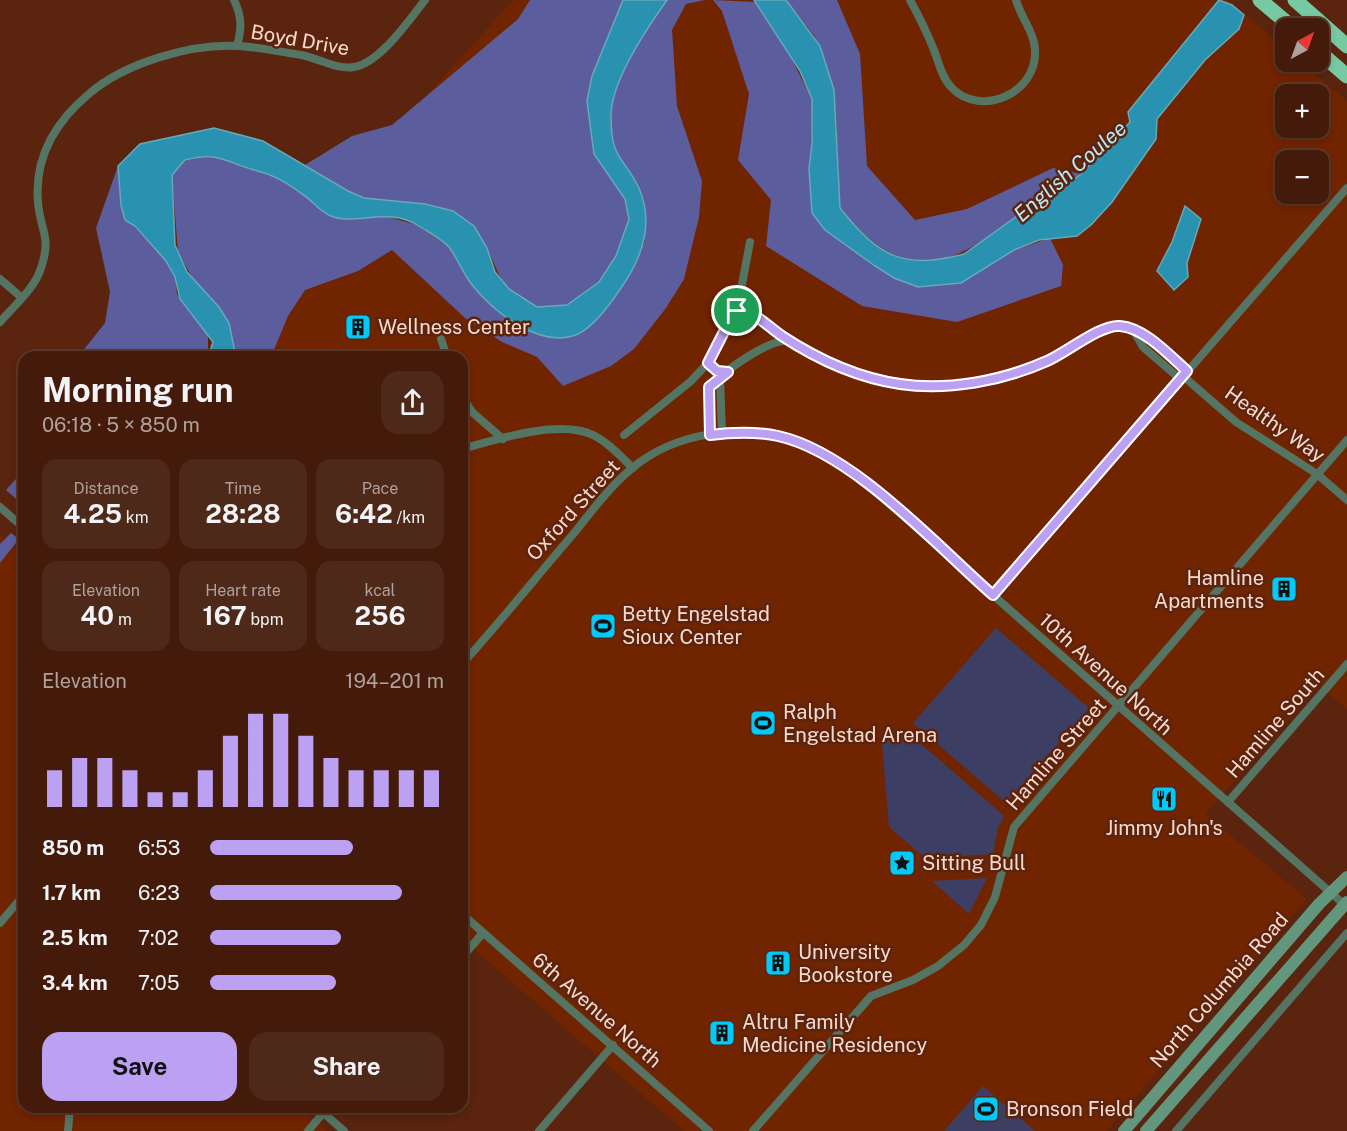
<!DOCTYPE html>
<meta charset="utf-8">
<style>
:root{--surface:#441b0a;--page:#4e2818;--text:#f1f3f6;--muted:#afa19c;--line:#5c392b;--accent:#bca0f2}
body{margin:0;font-family:"Public Sans",sans-serif;background:var(--page);color:var(--text);height:100vh;display:flex;flex-direction:column;font-size:22px;white-space:nowrap}
*{box-sizing:border-box;margin:0}
p{font-size:20px;color:var(--muted)}
.icon{flex:none;width:33px;height:33px;fill:none;stroke:currentColor;stroke-width:2;stroke-linecap:round;stroke-linejoin:round}
.map{position:relative;flex:1;overflow:hidden}
.drawer{position:absolute;left:18px;top:351px;width:450px;height:762px;display:flex;flex-direction:column;background:var(--surface);border-radius:18px;box-shadow:0 3px 9px #0003,0 0 0 2px var(--line)}
.drawer>*{flex:none}
.needle{width:39px;rotate:41deg}
.buttons{position:absolute;left:1275px;top:18px;display:grid;gap:12px}
.buttons a{display:grid;place-items:center;width:54px;height:54px;border-radius:12px;background:var(--surface);box-shadow:0 3px 9px #0003,0 0 0 2px var(--line);font-size:30px}
.pin{position:absolute;display:grid;place-items:center;width:51px;height:51px;color:#fff;margin:-26px;border:3px solid #fff;border-radius:50%;box-shadow:0 2px 6px #0007}
.round{display:grid;place-items:center;flex:none;width:63px;height:63px;border-radius:18px;background:var(--page)}
.overview{display:flex;align-items:center;justify-content:space-between;height:102px;padding:0 24px}
h1{font-size:33px;font-weight:700;line-height:45px}
.figures{display:grid;grid-template-columns:repeat(3,1fr);gap:9px;height:102px;padding:6px 24px}
.figures div{display:grid;align-content:center;border-radius:15px;background:var(--page);text-align:center}
.figures b{font-size:26px;font-weight:700}
.figures small{font-size:16px;font-weight:400}
.figures p{font-size:16px}
.chart{height:168px;padding:12px 24px}
.chart p{display:flex;justify-content:space-between}
.chart svg{width:100%;height:108px;margin-top:6px;stroke:var(--accent);stroke-width:6}
.primary-button{display:flex;gap:12px;margin-top:auto;padding:12px 24px}
.primary-button a{flex:1;height:69px;border-radius:18px;background:var(--accent);color:#111;font-size:24px;font-weight:700;line-height:69px;text-align:center}
.primary-button a+a{background:var(--page);color:var(--text)}
ul{padding:0 24px;list-style:none;font-size:20px}
li{display:grid;grid-template-columns:96px 72px 1fr;align-items:center;height:45px}
li i{height:15px;border-radius:8px;background:var(--accent)}
.map>svg:first-child{display:block}
.built{fill:#712400;fill-rule:evenodd}
.green{fill:#3d3e63}
.forest{fill:#5c5d9d}
.water{fill:#2992b0;stroke:#68a8b9;stroke-width:1.5}
.lines{fill:none;stroke-linecap:round;stroke-linejoin:round}
.street{stroke:#557564;stroke-width:8}
.secondary{stroke:#63977d;stroke-width:12}
.highway{stroke:#76c9a1;stroke-width:15}
.route-casing{stroke:#fff;stroke-width:12}
.route{stroke:#bca0f2;stroke-width:8}
.labels{text-anchor:middle;dominant-baseline:central;stroke-width:5;stroke-linejoin:round;paint-order:stroke}
.street-label{font-size:20px;fill:#fcdacd;stroke:#5a240e}
.poi-label{font-size:20px;fill:#fcdacd;stroke:#5a240e;text-anchor:start}
.water-label{font-size:21px;font-style:italic;fill:#bbe9f9;stroke:#5a240e}
</style>
<div class="map">
<svg width="1347" height="1131" viewBox="0 0 1347 1131">
<rect width="100%" height="100%" fill="#5a240e"/>
<g class="built">
<path d="M513 0H1228L1285 49 1286 62H1300L1347 101V709L1319 686 1205 814 1307 899 1107 1131H684L462 939V357H200L223 329 163 222 166 158 203 146 334 198ZM1286 94H1318V128H1286ZM1286 160H1318V194H1286Z"/>
<polygon points="0,535 24,556 24,1107 299,1107 327,1131 0,1131"/>
</g>
<g class="green">
<polygon points="996,628 1089,708 1006,803 913,723"/>
<polygon points="905,730 1004,816 998,828 993,854 925,858 889,827 881,732"/>
<polygon points="987,878 969,914 932,881"/>
<polygon points="983,1086 1035,1131 944,1131"/>
</g>
<g class="forest">
<polygon points="530,0 623,0 587,101 591,121 617,186 625,199 629,219 616,256 599,282 567,305 537,307 509,289 501,279 487,248 453,211 425,204 365,198 348,191 305,165 352,136 392,125 518,19"/>
<path d="M667 0H705L686 4 672 30 677 106 702 181 699 217 684 279 666 308 634 349 611 366 563 386 537 357 502 342 465 318 392 250 358 271 305 290 288 316 271 357H236L178 252 172 175 181 164 191 158 224 157 281 178 332 217 385 216 417 225 448 246 481 295 511 319 613 300 627 279 645 240C632 201 611 157 611 115 610 83 648 26 667 0Z"/>
<polygon points="713,0 755,2 786,48 812,99 810,197 915,285 1050,238 1063,265 1061,286 957,322 862,306 766,246 771,200 738,160 749,94 722,11"/>
<path d="M786 0H837L860 54 867 166 915 220 967 209 1053 168 1081 174 1045 202 1034 205C958 261 911 296 840 208L836 115 815 37Z"/>
<polygon points="118,166 123,214 166,261 175,277 177,294 187,309 208,334 208,357 78,357 105,323 110,292 96,228"/>
<polygon points="24,470 24,504 23,505 6,490"/>
<polygon points="11,533 19,539 0,563 0,544"/>
</g>
<g class="water">
<path d="M623 0H667C647 28 610 83 611 117 611 158 622 155 638 186 655 222 642 258 621 288 611 303 595 326 578 334 541 350 494 312 473 286 463 274 458 259 449 247 442 239 428 232 419 226 388 206 355 226 331 216 320 212 312 200 302 194 286 182 274 175 254 170 225 162 218 151 185 160L172 175 175 245 187 272 219 307 229 323 236 357H208L213 342 180 299 175 277 166 261 135 226 125 220 121 205 118 166 140 144 214 128 263 141 348 191 364 198 425 204 453 211 474 226 487 248 495 272 509 289 537 307 567 305 599 282 616 256 629 219 625 199 594 154 587 101 592 76Z"/>
<path d="M754 0H786L820 46 834 90 840 208C879 257 903 270 964 254L1027 209 1045 202 1081 174 1130 122 1128 112 1219 0 1232 5 1244 15 1239 29 1205 60 1157 119 1156 139 1112 202 1091 225 1077 236 1039 240 1014 250 961 283 918 287 894 278 875 266 825 230 812 213 809 169 812 144V99L800 71Z"/>
<polygon points="1185,206 1201,219 1187,263 1188,277 1174,290 1157,271 1172,242"/>
</g>
<g class="lines">
<g class="street">
<path d="M234 0C242 17 242 28 237 46"/>
<path d="M910 0C919 16 927 33 934 50 939 63 942 78 952 88 981 118 1037 93 1035 51 1035 33 1021 18 1016 0"/>
<polyline points="0,279 21,297"/>
<polyline points="737,311 750,242"/>
<path d="M0 322C14 306 35 288 41 268 52 236 40 231 38 202 34 156 56 121 90 93 125 63 192 43 238 46 259 47 281 52 301 55 319 58 336 70 354 67 380 63 409 20 425 0"/>
<polyline points="1134,331 1143,347 1180,379"/>
<polyline points="441,339 447,357"/>
<polyline points="708,363 729,320 737,311 751,313 790,341"/>
<polyline points="1183,376 1236,422 1317,474 1347,500"/>
<polyline points="720,378 722,434"/>
<polyline points="462,396 472,412 503,439"/>
<polyline points="624,435 690,382 708,363 717,371 728,372"/>
<path d="M710 435 709 387C722 373 770 337 790 341 801 344 813 354 823 359 853 374 888 384 923 385 965 387 1008 378 1047 361 1064 353 1100 327 1115 326 1142 324 1168 355 1187 371"/>
<path d="M462 449C497 439 560 419 593 435 608 442 621 457 633 468"/>
<polyline points="0,507 24,528"/>
<polyline points="993,595 1347,188"/>
<path d="M462 664C501 621 537 576 575 532 595 507 614 481 640 462 686 429 754 423 806 445 826 454 843 466 860 478L1347 907"/>
<polyline points="1228,802 1347,664"/>
<polyline points="462,914 709,1131"/>
<polyline points="0,923 24,895"/>
<polyline points="462,957 483,933"/>
<polyline points="317,1107 344,1131"/>
<polyline points="68,1131 70,1107"/>
<polyline points="308,1131 328,1107"/>
<polyline points="539,1131 613,1045"/>
<polyline points="753,1131 871,996 913,980 938,966 964,945 981,925 995,897 1014,827 1347,440"/>
<polyline points="1176,1131 1347,933"/>
</g>
<g class="secondary">
<polyline points="1124,1131 1319,904 1347,877"/>
<polyline points="1146,1131 1347,902"/>
</g>
<g class="highway">
<polyline points="1260,0 1293,28"/>
<polyline points="1295,0 1347,46"/>
<polyline points="1318,51 1347,76"/>
</g>
</g>
<g class="lines">
<defs>
<path id="route" d="M745 310C759 316 770 328 782 336 817 359 859 378 900 384 948 391 1002 381 1047 361 1066 353 1101 324 1120 326 1145 328 1169 355 1187 371L993 595C936 545 852 452 778 436 754 431 733 432 710 435L709 387 728 372 717 371 708 363 733 314Z"/>
</defs>
<use href="#route" class="route-casing"/>
<use href="#route" class="route"/>
</g>
<defs>
<symbol id="building-square" viewBox="-11 -11 22 22"><rect x="-9" y="-9" width="18" height="18" rx="4" fill="#00cbf8" stroke="#5a240e"/><path d="M-4-6H4V6H1V3H-1V6H-4ZM-2.5-4.3h1.7v1.8h-1.7ZM.8-4.3h1.7v1.8H.8ZM-2.5-1h1.7V.8h-1.7ZM.8-1h1.7V.8H.8Z" fill="#111"/></symbol>
<symbol id="stadium-square" viewBox="-11 -11 22 22"><rect x="-9" y="-9" width="18" height="18" rx="4" fill="#00cbf8" stroke="#5a240e"/><path d="M0-5a6.5 5 0 1 0 0 10a6.5 5 0 1 0 0-10ZM-3.5-1.8h7v3.6h-7Z" fill="#111"/></symbol>
<symbol id="restaurant-square" viewBox="-11 -11 22 22"><rect x="-9" y="-9" width="18" height="18" rx="4" fill="#00cbf8" stroke="#5a240e"/><path d="M-5-6h1v4h1v-4h1v4h1v-4h1v5L-1.5 .5V6h-2V.5L-5-1ZM5-6V6H3V1.5H1.5Q1.5-4 5-6Z" fill="#111"/></symbol>
<symbol id="sight-square" viewBox="-11 -11 22 22"><rect x="-9" y="-9" width="18" height="18" rx="4" fill="#00cbf8" stroke="#5a240e"/><path d="M0-6L1.8-2.2L6-1.7L2.9 1.2L3.7 5.4L0 3.3L-3.7 5.4L-2.9 1.2L-6-1.7L-1.8-2.2Z" fill="#111"/></symbol>
</defs>
<g fill-rule="evenodd">
<use href="#building-square" x="343" y="312" width="30" height="30"/>
<use href="#building-square" x="1269" y="574" width="30" height="30"/>
<use href="#stadium-square" x="588" y="611" width="30" height="30"/>
<use href="#stadium-square" x="748" y="708" width="30" height="30"/>
<use href="#restaurant-square" x="1149" y="784" width="30" height="30"/>
<use href="#sight-square" x="887" y="848" width="30" height="30"/>
<use href="#building-square" x="763" y="948" width="30" height="30"/>
<use href="#building-square" x="707" y="1018" width="30" height="30"/>
<use href="#stadium-square" x="971" y="1094" width="30" height="30"/>
</g>
<g class="labels">
<g class="street-label">
<text transform="translate(300 40) rotate(10)">Boyd Drive</text>
<text transform="translate(1275 424) rotate(35)">Healthy Way</text>
<text transform="translate(573 510) rotate(-48)">Oxford Street</text>
<text transform="translate(1106 674) rotate(42)">10th Avenue North</text>
<text transform="translate(1275 723) rotate(-49)">Hamline South</text>
<text transform="translate(1056 754) rotate(-49)">Hamline Street</text>
<text transform="translate(1219 990) rotate(-49)">North Columbia Road</text>
<text transform="translate(597 1010) rotate(41)">6th Avenue North</text>
</g>
<g class="poi-label">
<text x="378" y="327">Wellness Center</text>
<text x="1264" y="578" text-anchor="end">Hamline<tspan x="1264" dy="23">Apartments</tspan></text>
<text x="622" y="614">Betty Engelstad<tspan x="622" dy="23">Sioux Center</tspan></text>
<text x="783" y="712">Ralph<tspan x="783" dy="23">Engelstad Arena</tspan></text>
<text x="1164" y="828" text-anchor="middle">Jimmy John's</text>
<text x="922" y="863">Sitting Bull</text>
<text x="798" y="952">University<tspan x="798" dy="23">Bookstore</tspan></text>
<text x="742" y="1022">Altru Family<tspan x="742" dy="23">Medicine Residency</tspan></text>
<text x="1006" y="1109">Bronson Field</text>
</g>
<g class="water-label">
<text transform="translate(1070 171) rotate(-41)">English Coulee</text>
</g>
</g>
</svg>
<div class="buttons">
<a><svg class="needle" viewBox="-14 -14 28 28"><path d="M0-13l5 13h-10z" fill="#e53935"/><path d="M0 13l5-13h-10z" fill="#afa19c"/></svg></a>
<a>+</a>
<a>−</a>
</div>
<div class="pin" style="left:737px;top:311px;background:#1e9e55"><svg class="icon" aria-label="arrive" viewBox="0 0 24 24"><path d="M6 21V4h12l-3 4 3 4H6"/></svg></div>
<section class="drawer">
<div class="overview"><div><h1>Morning run</h1><p>06:18 · 5 × 850 m</p></div><a class="round"><svg class="icon" aria-label="share" viewBox="0 0 24 24"><path d="M12 15V3M7 8l5-5 5 5M5 13v7h14v-7"/></svg></a></div>
<div class="figures">
<div><p>Distance</p><b>4.25<small> km</small></b></div>
<div><p>Time</p><b>28:28</b></div>
<div><p>Pace</p><b>6:42<small> /km</small></b></div>
</div>
<div class="figures">
<div><p>Elevation</p><b>40<small> m</small></b></div>
<div><p>Heart rate</p><b>167<small> bpm</small></b></div>
<div><p>kcal</p><b>256</b></div>
</div>
<div class="chart"><p><span>Elevation</span>194–201 m</p>
<svg viewBox="0 0 160 44" preserveAspectRatio="none"><path d="M5 44V29M15 44V24M25 44V24M35 44V29M45 44V38M55 44V38M65 44V29M75 44V15M85 44V6M95 44V6M105 44V15M115 44V24M125 44V29M135 44V29M145 44V29M155 44V29"/></svg>
</div>
<ul>
<li><b>850 m</b>6:53<i style="width:61%"></i></li>
<li><b>1.7 km</b>6:23<i style="width:82%"></i></li>
<li><b>2.5 km</b>7:02<i style="width:56%"></i></li>
<li><b>3.4 km</b>7:05<i style="width:54%"></i></li>
</ul>
<div class="primary-button"><a>Save</a><a>Share</a></div>
</section>
</div>
